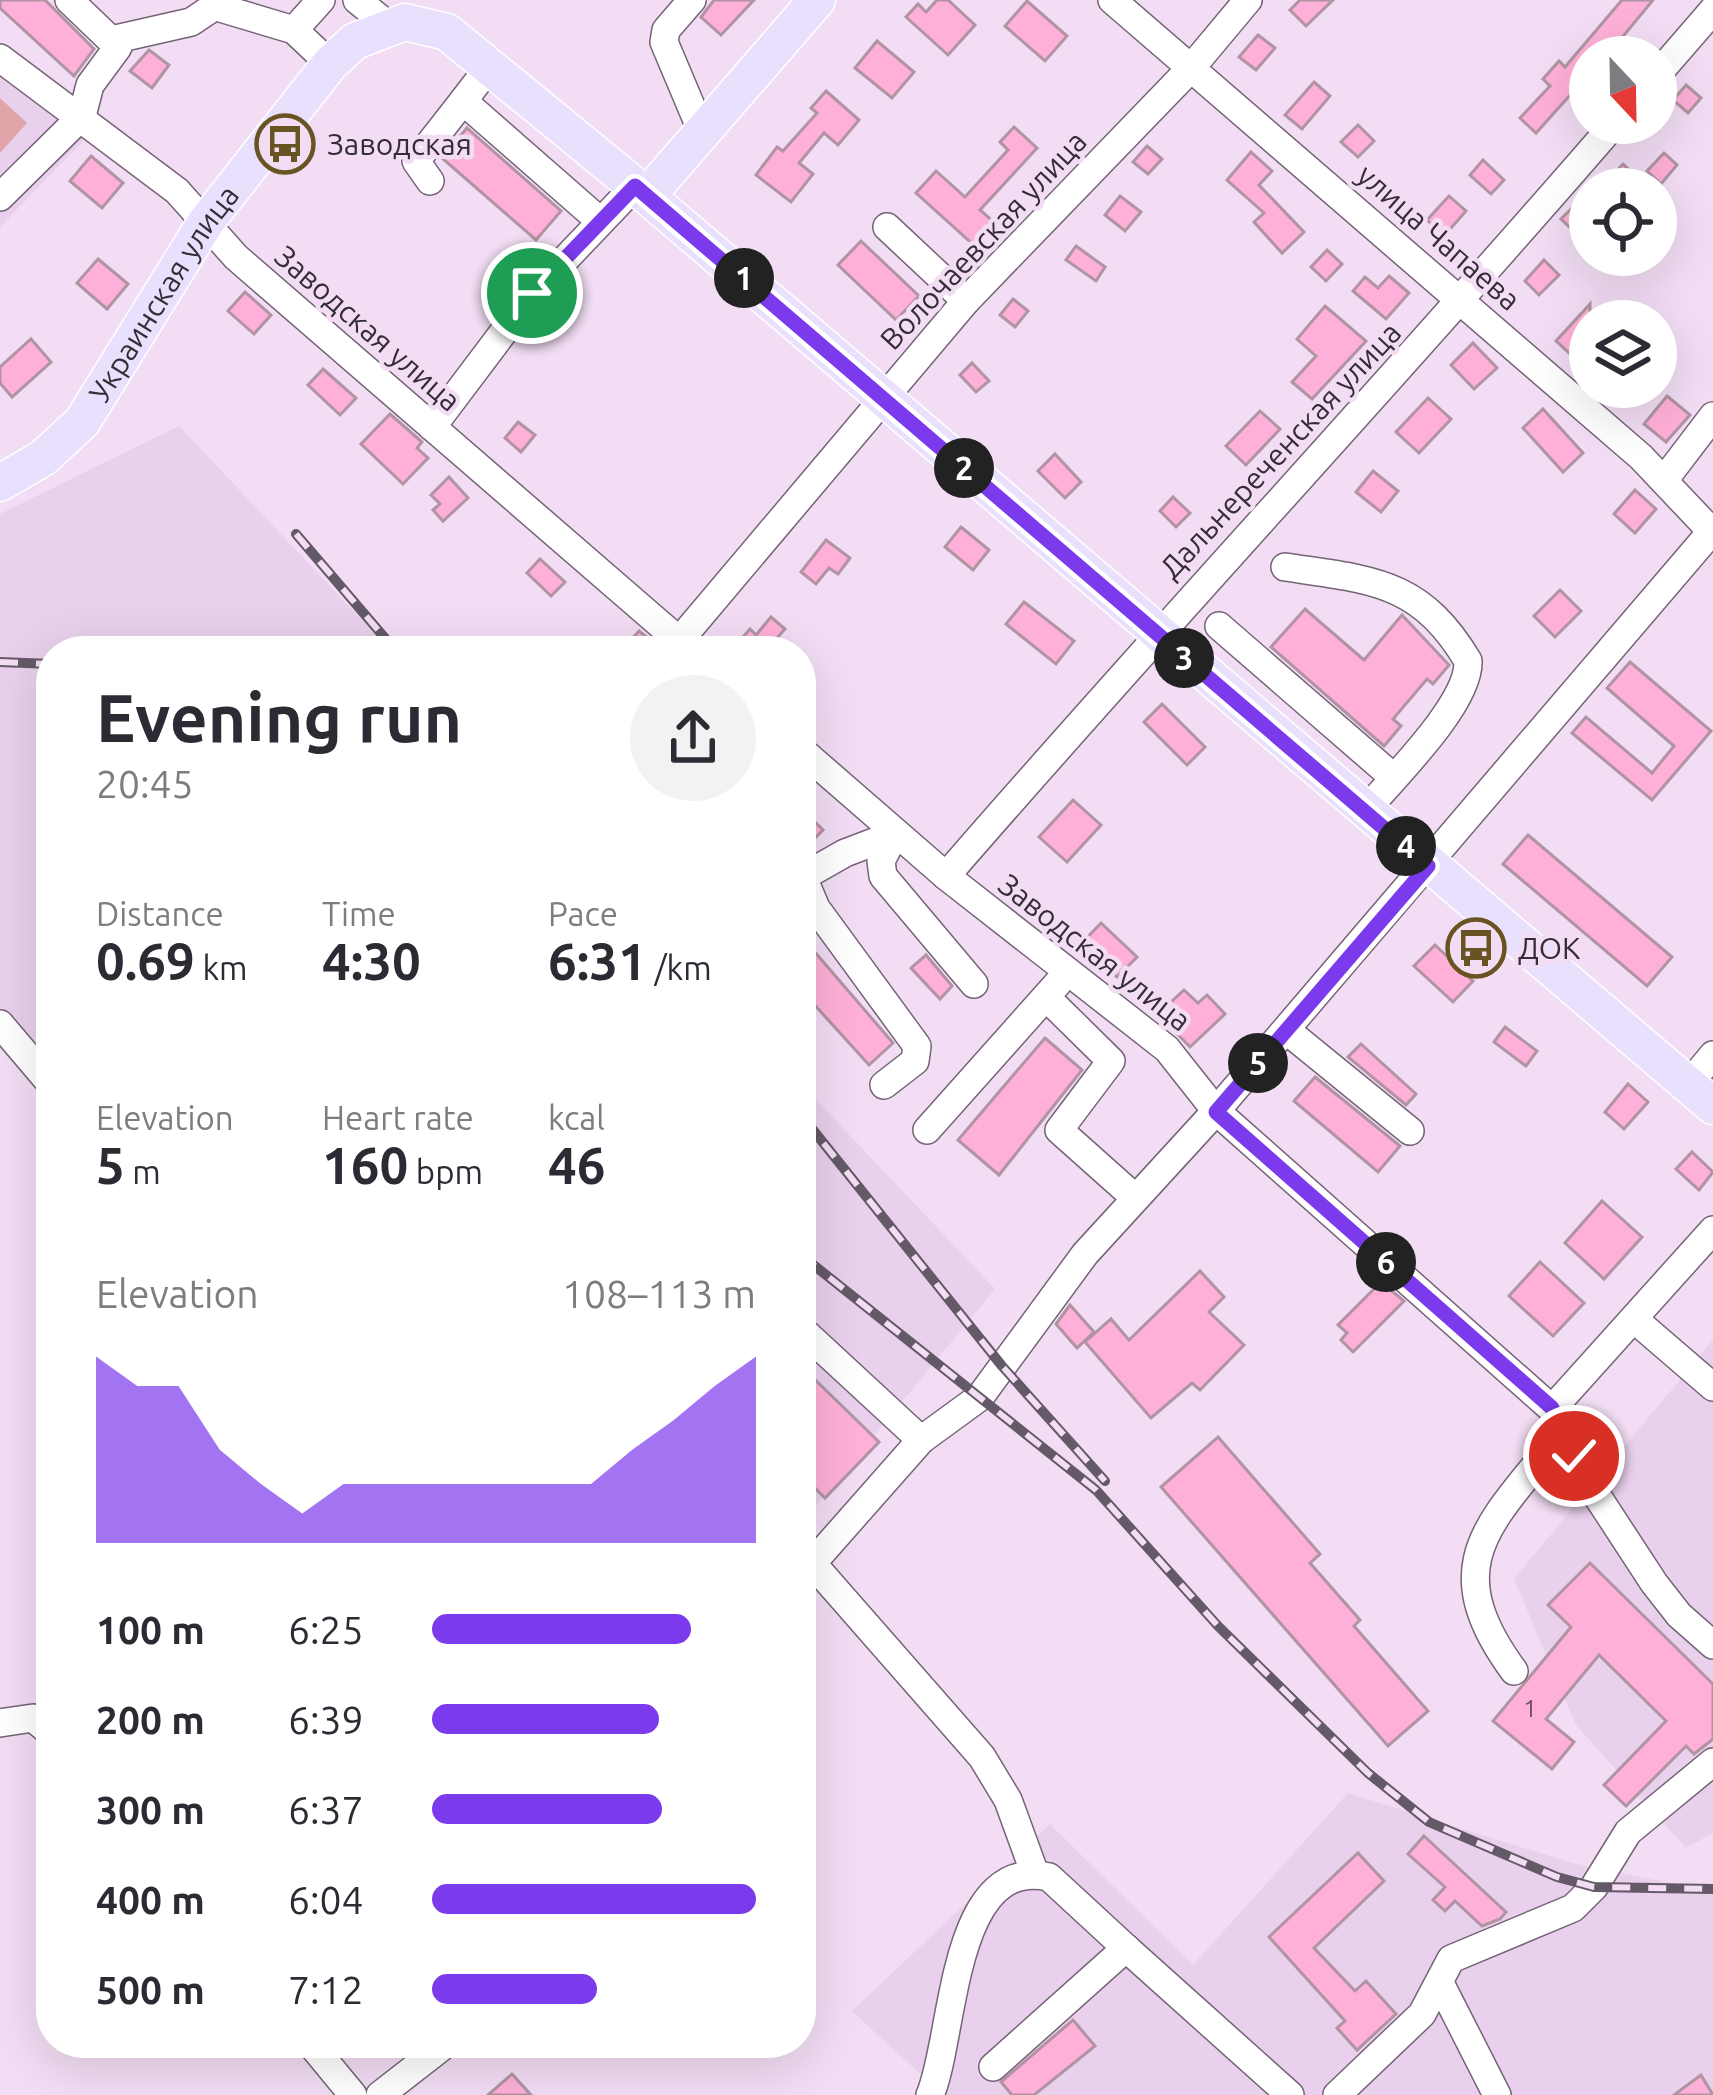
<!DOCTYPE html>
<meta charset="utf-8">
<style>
:root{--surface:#fff;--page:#f2f2f3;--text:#2b2b33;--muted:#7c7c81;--accent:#7c3aed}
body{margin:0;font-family:Ubuntu,sans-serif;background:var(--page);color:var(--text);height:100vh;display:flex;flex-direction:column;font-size:45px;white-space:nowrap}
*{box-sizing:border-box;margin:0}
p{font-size:39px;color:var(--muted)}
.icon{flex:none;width:66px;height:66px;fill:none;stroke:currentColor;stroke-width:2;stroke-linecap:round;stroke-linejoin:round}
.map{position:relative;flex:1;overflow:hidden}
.drawer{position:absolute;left:36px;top:636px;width:780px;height:1422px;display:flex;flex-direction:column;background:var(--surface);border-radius:48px;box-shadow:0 12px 48px #0002}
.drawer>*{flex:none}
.needle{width:78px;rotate:158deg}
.fabs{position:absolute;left:1569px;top:36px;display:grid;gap:24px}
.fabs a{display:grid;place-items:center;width:108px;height:108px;border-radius:50%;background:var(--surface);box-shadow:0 12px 48px #0002;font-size:60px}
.pin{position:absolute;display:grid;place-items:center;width:102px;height:102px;color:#fff;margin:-51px;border:6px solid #fff;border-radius:50%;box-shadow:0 3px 12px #0007}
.km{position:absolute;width:60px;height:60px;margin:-30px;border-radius:50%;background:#222;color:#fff;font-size:33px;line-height:60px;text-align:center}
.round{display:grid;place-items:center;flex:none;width:126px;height:126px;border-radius:63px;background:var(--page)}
.headline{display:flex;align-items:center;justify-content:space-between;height:204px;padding:0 60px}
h1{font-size:66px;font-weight:700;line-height:90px}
.stats{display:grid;grid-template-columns:repeat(3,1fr);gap:18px;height:204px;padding:12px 60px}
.stats div{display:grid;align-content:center}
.stats b{font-size:51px;font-weight:700}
.stats small{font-size:33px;font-weight:400}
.stats p{font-size:33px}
.chart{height:336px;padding:24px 60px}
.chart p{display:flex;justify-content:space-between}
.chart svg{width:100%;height:216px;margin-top:12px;fill:var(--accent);opacity:.7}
ul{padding:0 60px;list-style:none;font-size:39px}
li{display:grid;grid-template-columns:192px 144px 1fr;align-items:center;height:90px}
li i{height:30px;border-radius:15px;background:var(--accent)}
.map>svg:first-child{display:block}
.built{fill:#e9d0ec}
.green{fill:#e0a4a9}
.building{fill:#ffb0d8;stroke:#b094a1;stroke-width:3}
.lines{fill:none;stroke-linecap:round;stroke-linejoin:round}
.minor-casing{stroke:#756377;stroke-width:30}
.major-casing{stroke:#fff;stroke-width:39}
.minor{stroke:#fff;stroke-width:27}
.major{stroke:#e8e0fc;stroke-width:36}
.rail-casing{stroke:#645966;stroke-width:10}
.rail{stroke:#f2ddf4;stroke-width:6;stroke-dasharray:18;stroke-linecap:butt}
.route-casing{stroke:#fff;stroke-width:24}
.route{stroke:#7c3aed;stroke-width:15}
.labels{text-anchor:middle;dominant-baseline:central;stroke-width:9;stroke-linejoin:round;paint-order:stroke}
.number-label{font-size:24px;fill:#684e5e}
.poi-label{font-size:30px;fill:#352d36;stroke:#f2ddf4;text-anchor:start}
.street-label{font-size:30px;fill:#352d36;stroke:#f2ddf4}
</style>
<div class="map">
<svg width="1713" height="2095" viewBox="0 0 1713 2095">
<rect width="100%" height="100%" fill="#f2ddf4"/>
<g class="built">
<polygon points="0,69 86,138 0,227"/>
<polygon points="179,426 391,651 51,651 51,1095 0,1038 0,514"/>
<polygon points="801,1084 995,1289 801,1524"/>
<polygon points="1713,1340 1713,1833 1686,1848 1576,1725 1514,1579"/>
<polygon points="1348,1793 1572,1863 1713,1892 1713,2095 943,2095 852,2011 1050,1824 1193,1965"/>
</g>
<polygon class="green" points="0,98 27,123 0,153"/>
<g class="building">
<polygon points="0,0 45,0 94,49 74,76 0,8"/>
<polygon points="714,0 754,0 721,35 701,17"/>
<polygon points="937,0 948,0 975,25 948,55 906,17 918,4 926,12"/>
<polygon points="1300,0 1333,0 1306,26 1290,10"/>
<polygon points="1622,0 1653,0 1606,57 1590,57 1590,73 1536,133 1520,118 1550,86 1543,79 1559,61 1565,67"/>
<polygon points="1027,1 1067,36 1045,61 1005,26"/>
<polygon points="1258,35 1275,48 1256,70 1239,57"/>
<polygon points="877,41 914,72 892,98 855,68"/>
<polygon points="149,50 169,65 152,88 130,71"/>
<polygon points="1314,82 1330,96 1302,129 1285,115"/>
<polygon points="1686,85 1701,98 1688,113 1673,100"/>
<polygon points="826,91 859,120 838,145 824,133 799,163 813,174 791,202 756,175 777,147 783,151 817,113 811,108"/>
<polygon points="1358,125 1374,141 1358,157 1341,142"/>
<polygon points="1014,127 1037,148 980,210 996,224 976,247 916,193 936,171 965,197 1008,150 1000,142"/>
<polygon points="467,128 561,211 536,240 442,158"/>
<polygon points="1147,146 1162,159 1148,174 1133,162"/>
<polygon points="1251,152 1272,171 1259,185 1304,232 1282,253 1254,222 1264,213 1227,180"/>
<polygon points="1664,153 1677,165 1661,184 1647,171"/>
<polygon points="91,156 123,183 102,208 70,181"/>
<polygon points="1483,160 1504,180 1491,194 1470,175"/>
<polygon points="1623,164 1641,181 1634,189 1617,189 1608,180"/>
<polygon points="1120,196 1141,212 1125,231 1105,215"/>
<polygon points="1449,196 1466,211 1444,236 1427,220"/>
<polygon points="1575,205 1590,220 1590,231 1582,239 1561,219"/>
<polygon points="861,241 919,296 896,320 838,265"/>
<polygon points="1076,246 1105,267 1096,281 1066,260"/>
<polygon points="1327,250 1342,264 1326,281 1311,267"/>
<polygon points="98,259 128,284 107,309 77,283"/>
<polygon points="1544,260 1559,275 1539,295 1525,281"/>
<polygon points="1389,276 1409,293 1386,319 1353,291 1365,277 1378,288"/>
<polygon points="245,292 271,315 254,334 228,311"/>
<polygon points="1013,299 1028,311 1015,327 1000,315"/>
<polygon points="1590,304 1590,351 1580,363 1556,341"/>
<polygon points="1325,306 1366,341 1312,399 1292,382 1316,356 1297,339"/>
<polygon points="31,339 51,362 12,397 0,383 0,367"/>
<polygon points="1473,343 1497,368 1474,389 1451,365"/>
<polygon points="972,363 989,381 976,392 960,375"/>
<polygon points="323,369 356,398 340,415 308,385"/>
<polygon points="1667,396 1690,415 1666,442 1644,424"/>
<polygon points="1428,398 1451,419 1419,453 1396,432"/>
<polygon points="1543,409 1583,453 1563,472 1523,428"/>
<polygon points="1260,411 1280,429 1246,465 1226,446"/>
<polygon points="390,414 422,442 417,448 428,458 403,484 361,444"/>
<polygon points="518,422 535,435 521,452 505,438"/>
<polygon points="1055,454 1081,482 1065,498 1038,471"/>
<polygon points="1373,471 1398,491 1381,512 1356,492"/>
<polygon points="449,477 468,498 443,521 433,510 440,504 431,495"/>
<polygon points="1635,490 1656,509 1635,533 1614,514"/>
<polygon points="1173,497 1190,513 1176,527 1160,511"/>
<polygon points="961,527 989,550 973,570 945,547"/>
<polygon points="826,540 850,558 838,574 829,568 816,584 801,572"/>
<polygon points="540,559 565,582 551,596 527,573"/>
<polygon points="1560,590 1581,611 1555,637 1534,616"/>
<polygon points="1024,602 1074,641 1056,664 1006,624"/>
<polygon points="1305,609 1364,660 1402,615 1449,665 1433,684 1427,679 1393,719 1401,726 1384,746 1271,647"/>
<polygon points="771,617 785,629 770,646 776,651 731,651 750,629 756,635"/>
<polygon points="639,631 651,641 642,651 621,651"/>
<polygon points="1630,662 1711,731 1652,800 1572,733 1586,717 1652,773 1674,746 1607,688"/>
<polygon points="1162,704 1205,747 1187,765 1144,722"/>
<polygon points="1073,800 1101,825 1067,862 1039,837"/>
<polygon points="801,808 823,830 801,852"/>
<polygon points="1528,835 1672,957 1647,986 1503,864"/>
<polygon points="1101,923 1137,957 1117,977 1081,944"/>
<polygon points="801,936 893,1043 869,1065 801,990"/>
<polygon points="1435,945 1473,981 1453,1002 1414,966"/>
<polygon points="926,955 952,986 940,999 911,968"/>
<polygon points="1184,990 1198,1003 1207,995 1225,1014 1190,1047 1158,1014"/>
<polygon points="1505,1027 1537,1051 1526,1066 1494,1042"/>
<polygon points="1045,1038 1082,1070 999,1175 958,1140"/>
<polygon points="1361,1044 1416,1094 1406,1105 1348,1057"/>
<polygon points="1315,1077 1400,1146 1378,1172 1294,1101"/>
<polygon points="1628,1084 1648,1102 1624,1129 1605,1112"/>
<polygon points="1692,1152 1713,1172 1699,1190 1676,1169"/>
<polygon points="1602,1201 1642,1237 1604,1279 1565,1243"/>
<polygon points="1540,1262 1584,1303 1553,1336 1509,1296"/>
<polygon points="1200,1271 1224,1297 1209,1312 1244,1345 1200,1390 1192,1383 1151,1418 1085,1342 1111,1319 1129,1340"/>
<polygon points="1381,1282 1404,1301 1353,1352 1341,1340 1347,1333 1338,1325"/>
<polygon points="1070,1305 1094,1332 1077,1348 1056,1324"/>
<polygon points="801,1366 879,1442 825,1498 801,1474"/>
<polygon points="1218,1437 1320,1554 1310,1563 1360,1620 1354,1626 1428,1711 1388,1746 1161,1487"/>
<polygon points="1590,1563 1713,1684 1713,1739 1694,1754 1686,1746 1626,1806 1604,1785 1666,1721 1599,1655 1546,1719 1574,1742 1552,1769 1493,1721 1571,1627 1548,1605"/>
<polygon points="1424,1836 1506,1912 1500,1919 1482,1926 1455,1901 1445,1911 1433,1900 1445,1887 1408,1854"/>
<polygon points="1358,1853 1384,1881 1314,1948 1355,1991 1366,1981 1396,2014 1357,2050 1337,2028 1345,2021 1269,1937"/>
<polygon points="1073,2020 1095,2046 1034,2095 1012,2095 1001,2082"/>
<polygon points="512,2074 531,2095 488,2095"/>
<polygon points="1701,2075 1713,2095 1674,2095"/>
</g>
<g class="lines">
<defs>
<g id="minor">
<polyline points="357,0 389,26"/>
<polyline points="692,0 666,30 664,42 702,132"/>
<polyline points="1112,0 1641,457 1713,533"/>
<polyline points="217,7 294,30 330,64"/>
<polyline points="294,30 321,0"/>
<polyline points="116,39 191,22 224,0"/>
<polyline points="0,58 177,191 236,257 691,651"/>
<polyline points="490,66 463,101 600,221"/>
<polyline points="1656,76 1713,10"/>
<polyline points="430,181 416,161 463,101"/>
<polyline points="0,197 82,116 90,85 118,47 69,0"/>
<polyline points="887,227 966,301"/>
<polyline points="432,427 533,293 635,186"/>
<polyline points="1665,479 1713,416"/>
<path d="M1285 567C1371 580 1420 580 1468 661 1470 703 1393 778 1365 811"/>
<polyline points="1219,626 1393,777"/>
<polyline points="679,641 966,301 1192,67 1248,0"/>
<polyline points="801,750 946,876 1167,1049 1216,1111 1552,1409 1588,1482 1654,1583 1679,1615 1713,1645"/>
<polyline points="895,834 881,861 883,876 974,984"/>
<path d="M946 876C1166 622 1396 377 1615 123"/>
<polyline points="803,877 816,908 917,1046 915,1061 884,1085"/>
<polyline points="801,878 845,853 895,834"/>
<polyline points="1046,997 1111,1061 1059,1130 1133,1196"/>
<polyline points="0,1024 51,1084"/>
<polyline points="1286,1030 1410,1131"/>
<polyline points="1688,1085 1713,1055"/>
<polyline points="927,1130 1058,983"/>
<polyline points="1634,1319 1713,1387"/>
<polyline points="801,1329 921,1440"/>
<polyline points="1552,1409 1713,1230"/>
<polyline points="812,1563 982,1757 1008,1800 1035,1874"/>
<polyline points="801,1576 921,1440 980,1397 1085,1254 1216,1111 1711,532"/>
<path d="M1514 1671C1434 1562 1492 1522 1562 1433"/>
<polyline points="0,1723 33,1718 51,1733"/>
<polyline points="1440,1983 1497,2095"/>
<polyline points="310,2043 353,2095"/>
<polyline points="993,2067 1126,1948 1290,2095"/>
<polyline points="380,2095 447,2043"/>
<path d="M930 2095C955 2038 950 1855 1049 1877L1126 1948"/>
<polyline points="1337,2095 1422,2014 1451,1959 1573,1908 1594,1887 1628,1832 1713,1762"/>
</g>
<g id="major">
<polyline points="647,196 817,0"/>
<path id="s1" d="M0 483 43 458 82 422 206 222 330 64 355 41 405 22 447 32 647 196 1713 1106"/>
</g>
</defs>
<use href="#minor" class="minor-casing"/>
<use href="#major" class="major-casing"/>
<use href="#minor" class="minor"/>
<use href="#major" class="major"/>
<defs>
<g id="rail">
<polyline points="296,534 396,651"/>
<polyline points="0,662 51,664"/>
<polyline points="801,1115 1002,1366 1105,1481"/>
<polyline points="801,1255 1096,1490 1218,1626 1368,1773 1429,1822 1557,1877 1594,1887 1713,1889"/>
</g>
</defs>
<use href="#rail" class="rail-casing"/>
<use href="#rail" class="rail"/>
</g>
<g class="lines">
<defs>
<polyline id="route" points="532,293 635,186 1428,866 1216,1112 1552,1408 1574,1456"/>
</defs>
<use href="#route" class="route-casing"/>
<use href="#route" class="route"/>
</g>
<defs>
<symbol id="bus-ring" viewBox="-11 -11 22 22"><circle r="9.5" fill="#f2ddf4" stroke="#685422" stroke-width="1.5"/><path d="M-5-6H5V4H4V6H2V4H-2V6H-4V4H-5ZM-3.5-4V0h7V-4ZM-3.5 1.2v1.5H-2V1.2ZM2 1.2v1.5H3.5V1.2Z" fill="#685422"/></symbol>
</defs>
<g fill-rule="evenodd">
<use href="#bus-ring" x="252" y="111" width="66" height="66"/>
<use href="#bus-ring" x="1443" y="915" width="66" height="66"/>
</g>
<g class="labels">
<g class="number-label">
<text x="1530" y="1708">1</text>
</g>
<g class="poi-label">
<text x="327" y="144">Заводская</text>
<text x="1518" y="948">ДОК</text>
</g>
<g class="street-label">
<text transform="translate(1439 237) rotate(41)">улица Чапаева</text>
<text transform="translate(983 240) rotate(-47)">Волочаевская улица</text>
<text stroke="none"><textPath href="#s1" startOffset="255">Украинская улица</textPath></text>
<text transform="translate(368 328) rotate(41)">Заводская улица</text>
<text transform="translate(1280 450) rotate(-47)">Дальнереченская улица</text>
<text transform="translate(1095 952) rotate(38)">Заводская улица</text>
</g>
</g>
</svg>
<div class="fabs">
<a><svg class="needle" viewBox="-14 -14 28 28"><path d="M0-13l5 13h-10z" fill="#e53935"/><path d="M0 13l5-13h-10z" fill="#7c7c81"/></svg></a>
<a><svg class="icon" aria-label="locate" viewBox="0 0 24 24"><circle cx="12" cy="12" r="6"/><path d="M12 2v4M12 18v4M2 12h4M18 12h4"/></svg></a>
<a><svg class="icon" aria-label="layers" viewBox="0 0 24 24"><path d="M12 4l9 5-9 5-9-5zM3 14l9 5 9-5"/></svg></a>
</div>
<div class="pin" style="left:532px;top:293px;background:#1e9e55"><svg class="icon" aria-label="arrive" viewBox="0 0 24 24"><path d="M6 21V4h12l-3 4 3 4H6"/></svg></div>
<div class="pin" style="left:1574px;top:1456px;background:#d93025"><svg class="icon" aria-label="check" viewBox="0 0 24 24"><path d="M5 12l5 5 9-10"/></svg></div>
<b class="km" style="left:744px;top:278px">1</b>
<b class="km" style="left:964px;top:468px">2</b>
<b class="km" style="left:1184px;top:658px">3</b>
<b class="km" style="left:1406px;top:846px">4</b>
<b class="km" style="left:1258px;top:1063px">5</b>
<b class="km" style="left:1386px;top:1262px">6</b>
<section class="drawer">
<div class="headline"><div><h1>Evening run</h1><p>20:45</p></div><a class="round"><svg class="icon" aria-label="share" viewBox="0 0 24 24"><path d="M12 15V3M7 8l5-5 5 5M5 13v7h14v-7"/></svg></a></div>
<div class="stats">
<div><p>Distance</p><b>0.69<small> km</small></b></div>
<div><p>Time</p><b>4:30</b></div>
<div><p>Pace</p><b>6:31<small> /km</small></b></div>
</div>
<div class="stats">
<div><p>Elevation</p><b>5<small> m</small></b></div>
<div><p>Heart rate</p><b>160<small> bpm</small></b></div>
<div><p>kcal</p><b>46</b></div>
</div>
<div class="chart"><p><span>Elevation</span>108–113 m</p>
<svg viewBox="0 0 160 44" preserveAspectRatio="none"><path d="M0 44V6L10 12L20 12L30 25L40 32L50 38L60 32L70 32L80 32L90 32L100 32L110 32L120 32L130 25L140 19L150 12L160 6V44z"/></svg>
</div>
<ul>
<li><b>100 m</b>6:25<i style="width:80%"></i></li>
<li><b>200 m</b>6:39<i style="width:70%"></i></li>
<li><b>300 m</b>6:37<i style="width:71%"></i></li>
<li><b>400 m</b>6:04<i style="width:100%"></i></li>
<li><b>500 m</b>7:12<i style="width:51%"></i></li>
</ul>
</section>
</div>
